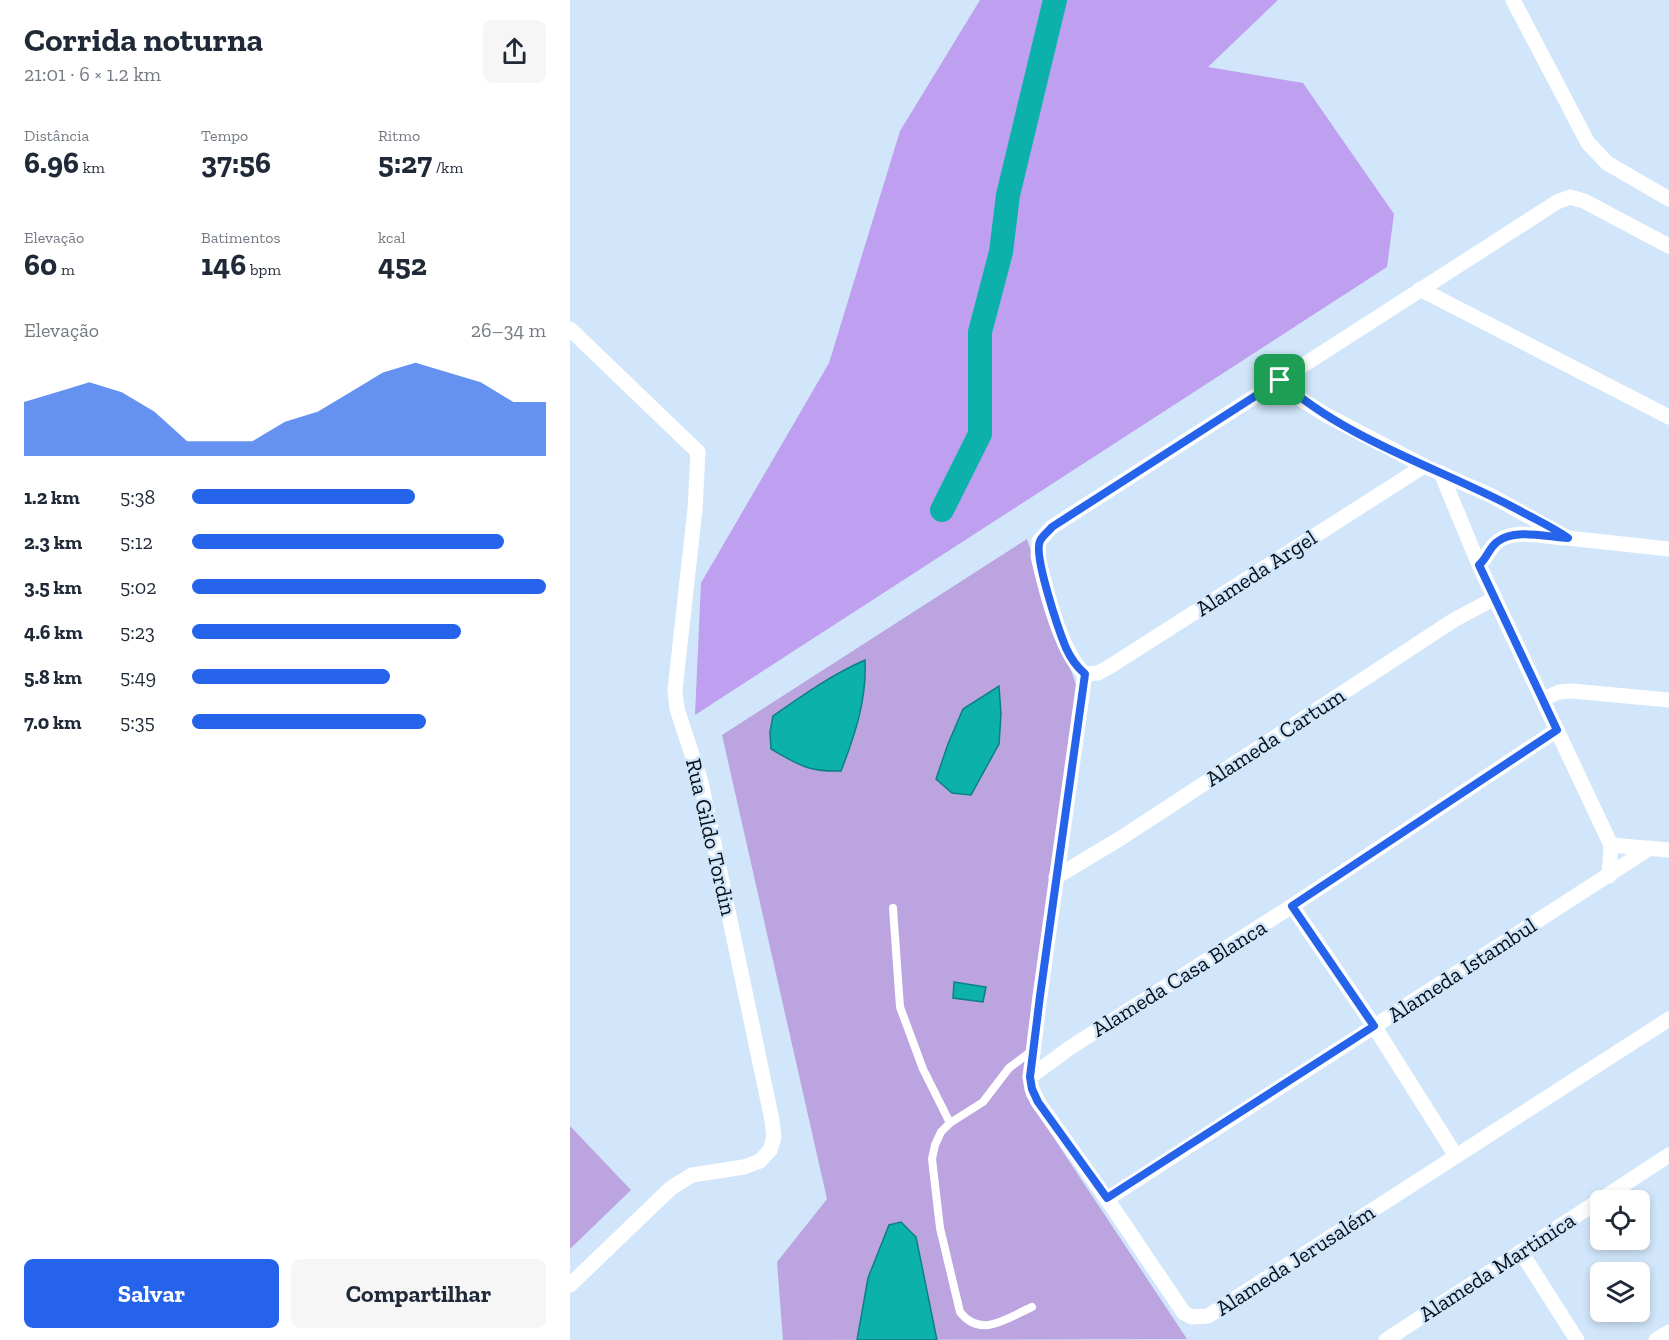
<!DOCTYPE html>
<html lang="pt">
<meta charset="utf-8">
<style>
:root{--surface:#fff;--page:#f6f6f7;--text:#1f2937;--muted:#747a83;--accent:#2563eb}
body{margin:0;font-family:"Zilla Slab",serif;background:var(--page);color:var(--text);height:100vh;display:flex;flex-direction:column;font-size:22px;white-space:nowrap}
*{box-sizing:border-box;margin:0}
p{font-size:20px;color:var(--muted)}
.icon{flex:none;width:33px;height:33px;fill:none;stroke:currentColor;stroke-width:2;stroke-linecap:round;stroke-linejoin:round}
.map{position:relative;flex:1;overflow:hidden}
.details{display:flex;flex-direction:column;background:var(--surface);width:570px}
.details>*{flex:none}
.controls{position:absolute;left:1020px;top:1190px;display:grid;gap:12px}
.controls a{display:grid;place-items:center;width:60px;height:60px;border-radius:9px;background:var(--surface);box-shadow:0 3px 9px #0003;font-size:30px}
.pin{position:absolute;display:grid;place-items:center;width:51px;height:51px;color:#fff;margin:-26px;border-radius:12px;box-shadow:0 3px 9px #0006}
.round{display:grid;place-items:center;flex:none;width:63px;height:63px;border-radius:9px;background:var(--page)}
.overview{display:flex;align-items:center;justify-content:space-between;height:102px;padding:0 24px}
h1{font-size:33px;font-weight:700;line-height:45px}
.figures{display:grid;grid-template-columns:repeat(3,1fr);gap:9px;height:102px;padding:6px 24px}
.figures div{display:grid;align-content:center}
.figures b{font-size:30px;font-weight:700}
.figures small{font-size:16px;font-weight:400}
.figures p{font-size:16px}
.chart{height:168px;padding:12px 24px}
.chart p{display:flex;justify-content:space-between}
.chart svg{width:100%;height:108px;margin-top:6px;fill:var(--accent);opacity:.7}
.cta{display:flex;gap:12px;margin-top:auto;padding:12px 24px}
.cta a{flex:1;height:69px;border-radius:9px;background:var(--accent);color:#fff;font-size:24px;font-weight:700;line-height:69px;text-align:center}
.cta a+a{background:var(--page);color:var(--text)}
ul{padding:0 24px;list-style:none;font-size:20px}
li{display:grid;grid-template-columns:96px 72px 1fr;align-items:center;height:45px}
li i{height:15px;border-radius:8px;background:var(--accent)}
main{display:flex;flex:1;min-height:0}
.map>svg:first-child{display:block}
.green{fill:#bba4df}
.forest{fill:#bf9fef}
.water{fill:#0db1ac;stroke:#0b807f;stroke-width:1.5}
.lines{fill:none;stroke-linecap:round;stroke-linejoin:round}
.river{stroke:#0db1ac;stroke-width:24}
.service{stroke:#fff;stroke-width:8}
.minor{stroke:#fff;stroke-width:15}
.route-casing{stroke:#fff;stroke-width:12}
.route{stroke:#2563eb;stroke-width:8}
.labels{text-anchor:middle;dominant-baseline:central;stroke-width:5;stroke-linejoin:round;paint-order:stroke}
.street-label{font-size:22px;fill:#060f17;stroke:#d1e6fa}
</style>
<main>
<section class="details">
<div class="overview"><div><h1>Corrida noturna</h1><p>21:01 · 6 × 1.2 km</p></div><a class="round"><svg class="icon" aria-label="share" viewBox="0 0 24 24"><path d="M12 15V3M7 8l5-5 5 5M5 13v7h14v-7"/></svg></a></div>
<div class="figures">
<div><p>Distância</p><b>6.96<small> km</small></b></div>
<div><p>Tempo</p><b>37:56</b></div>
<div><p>Ritmo</p><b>5:27<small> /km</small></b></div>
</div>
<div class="figures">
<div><p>Elevação</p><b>60<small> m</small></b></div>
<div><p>Batimentos</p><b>146<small> bpm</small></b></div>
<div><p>kcal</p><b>452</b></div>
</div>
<div class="chart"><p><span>Elevação</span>26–34 m</p>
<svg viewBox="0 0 160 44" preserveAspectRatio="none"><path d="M0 44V22L10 18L20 14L30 18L40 26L50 38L60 38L70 38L80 30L90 26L100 18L110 10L120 6L130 10L140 14L150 22L160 22V44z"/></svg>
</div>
<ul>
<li><b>1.2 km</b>5:38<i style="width:63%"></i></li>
<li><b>2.3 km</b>5:12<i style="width:88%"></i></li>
<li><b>3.5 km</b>5:02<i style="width:100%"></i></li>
<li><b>4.6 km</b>5:23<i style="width:76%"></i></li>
<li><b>5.8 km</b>5:49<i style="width:56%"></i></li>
<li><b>7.0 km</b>5:35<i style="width:66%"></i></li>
</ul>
<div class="cta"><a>Salvar</a><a>Compartilhar</a></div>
</section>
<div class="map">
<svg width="1099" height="1340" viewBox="0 0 1099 1340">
<rect width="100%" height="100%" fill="#d1e6fa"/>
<g class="green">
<polygon points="457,539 506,685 456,1096 617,1339 213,1340 207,1262 257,1199 152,735"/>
<polygon points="0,1126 61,1190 0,1249"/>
</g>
<polygon class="forest" points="410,0 708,0 638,67 733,83 824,214 817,267 125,715 131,583 259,363 330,131"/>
<g class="water">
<path d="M295 660C297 699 285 735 271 771 238 772 229 765 201 749L200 732 203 716C233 695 261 675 295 660Z"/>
<polygon points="429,686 431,714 429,744 401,795 382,793 366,779 378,744 393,709"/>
<polygon points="384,982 416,987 413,1002 383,998"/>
<polygon points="331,1222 346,1237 367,1340 287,1340 298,1278 319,1225"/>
</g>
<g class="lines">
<polyline class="river" points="372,510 410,434 410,332 431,252 438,195 485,0"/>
<g class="service">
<polyline points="323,908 330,1007 353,1069 380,1123"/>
<path d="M462 1307C437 1318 411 1339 390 1312L370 1228 362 1159 365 1145 371 1132 380 1123 413 1102 439 1068 463 1050"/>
</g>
<g class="minor">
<polyline points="943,0 1018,143 1037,163 1099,199"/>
<polyline points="850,289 1099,417"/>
<polyline points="0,329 128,452 125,509 105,690 107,709 131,782 202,1120 204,1137 200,1150 190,1161 174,1167 122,1175 101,1188 0,1285"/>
<polyline points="710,380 732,400 758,416 854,466 920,495 998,538 1099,549"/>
<polyline points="871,473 909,565 1041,845 1039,876"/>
<path d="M909 565C917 558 919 548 927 542 944 528 975 537 995 538"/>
<polyline points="515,674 470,996 460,1077 462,1089 468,1102 537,1199 614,1313 622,1317 638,1316 1099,1019"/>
<path d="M515 674C491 654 475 587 468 556L469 541 482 527 987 202 1000 197 1014 201 1099 246"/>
<polyline points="515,674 528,673 539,667 854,466"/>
<polyline points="973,699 989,692 1002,691 1099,700"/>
<polyline points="1041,845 1099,850"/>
<polyline points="486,877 551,838 884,620 925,598"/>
<polyline points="722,906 804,1026 886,1156"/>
<polyline points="460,1077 501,1047 722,906 987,730"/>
<polyline points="537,1199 1080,848"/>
<polyline points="951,1252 1007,1340"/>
<polyline points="816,1340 1099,1155"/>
<polyline points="1086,1340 1099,1332"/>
</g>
</g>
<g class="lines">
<defs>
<path id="route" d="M710 380C776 441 876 470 954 513 969 521 984 528 998 538 977 537 944 528 927 542 919 548 917 558 909 565L987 730 722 906 804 1026 537 1198 468 1102 462 1089 460 1077 470 996 515 674C507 667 501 659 496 648 489 631 463 555 470 541 472 536 479 531 482 527Z"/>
</defs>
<use href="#route" class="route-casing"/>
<use href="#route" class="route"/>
</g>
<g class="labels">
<g class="street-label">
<text transform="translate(686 573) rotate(-33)">Alameda Argel</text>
<text transform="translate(705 737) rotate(-33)">Alameda Cartum</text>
<text transform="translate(141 837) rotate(77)">Rua Gildo Tordin</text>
<text transform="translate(892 970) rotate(-33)">Alameda Istambul</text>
<text transform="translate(609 978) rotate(-32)">Alameda Casa Blanca</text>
<text transform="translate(725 1260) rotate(-33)">Alameda Jerusalém</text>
<text transform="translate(927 1267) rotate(-33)">Alameda Martinica</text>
</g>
</g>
</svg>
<div class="controls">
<a><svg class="icon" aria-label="locate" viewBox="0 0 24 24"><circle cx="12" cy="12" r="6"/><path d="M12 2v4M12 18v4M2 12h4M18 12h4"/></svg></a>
<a><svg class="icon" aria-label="layers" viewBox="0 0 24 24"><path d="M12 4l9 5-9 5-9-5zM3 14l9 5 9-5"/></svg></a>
</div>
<div class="pin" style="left:710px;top:380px;background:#1e9e55"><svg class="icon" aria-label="arrive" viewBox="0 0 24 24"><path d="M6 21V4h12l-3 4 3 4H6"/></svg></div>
</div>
</main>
